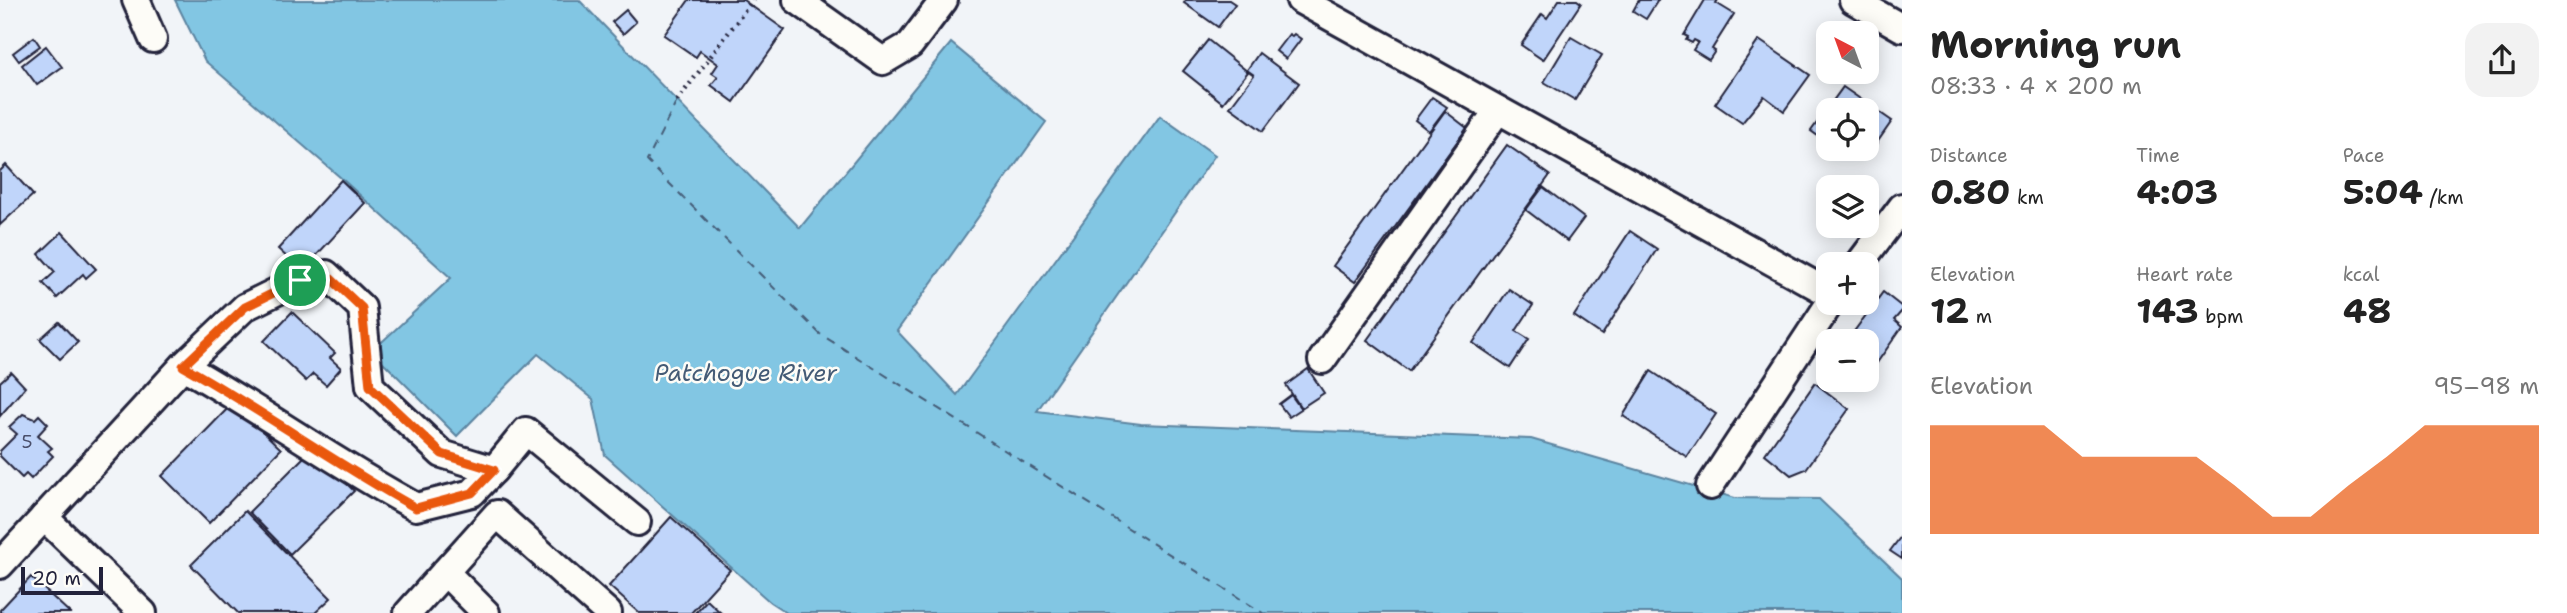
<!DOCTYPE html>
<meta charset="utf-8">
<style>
:root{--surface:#fff;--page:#f2f2f2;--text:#222;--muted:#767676;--accent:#ea580c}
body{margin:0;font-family:"Shantell Sans",sans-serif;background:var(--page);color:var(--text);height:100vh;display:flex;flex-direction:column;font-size:26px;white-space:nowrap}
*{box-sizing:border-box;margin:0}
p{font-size:23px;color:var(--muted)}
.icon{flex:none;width:38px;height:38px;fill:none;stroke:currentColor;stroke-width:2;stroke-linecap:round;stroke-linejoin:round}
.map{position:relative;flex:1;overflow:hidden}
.details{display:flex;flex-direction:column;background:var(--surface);width:665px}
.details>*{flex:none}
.needle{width:46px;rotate:319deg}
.controls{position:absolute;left:1816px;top:21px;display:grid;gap:14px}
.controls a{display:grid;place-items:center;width:63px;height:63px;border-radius:14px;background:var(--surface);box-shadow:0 4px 18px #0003;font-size:35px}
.scale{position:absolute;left:21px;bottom:18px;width:82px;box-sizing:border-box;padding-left:7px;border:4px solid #22223b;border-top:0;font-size:19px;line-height:24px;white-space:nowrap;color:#22223b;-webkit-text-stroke:5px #fdfcf7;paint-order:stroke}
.pin{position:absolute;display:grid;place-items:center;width:60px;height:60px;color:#fff;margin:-30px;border:4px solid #fff;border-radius:50%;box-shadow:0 2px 7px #0007}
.round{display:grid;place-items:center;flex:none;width:74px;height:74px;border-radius:21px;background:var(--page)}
.summary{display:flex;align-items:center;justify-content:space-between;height:119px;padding:0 28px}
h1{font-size:38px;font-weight:700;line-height:52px}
.metrics{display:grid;grid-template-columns:repeat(3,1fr);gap:10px;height:119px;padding:7px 28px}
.metrics div{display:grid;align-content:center}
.metrics b{font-size:35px;font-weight:700}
.metrics small{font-size:19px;font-weight:400}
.metrics p{font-size:19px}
.chart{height:196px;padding:14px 28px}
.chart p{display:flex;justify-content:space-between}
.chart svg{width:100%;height:126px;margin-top:7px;fill:var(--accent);opacity:.7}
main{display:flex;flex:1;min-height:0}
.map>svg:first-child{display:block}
.water{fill:#82c6e3;stroke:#5c84a0;stroke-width:2}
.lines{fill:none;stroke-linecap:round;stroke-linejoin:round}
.ferry{stroke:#445b76;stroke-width:2;stroke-dasharray:9 7;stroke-linecap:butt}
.building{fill:#c0d5fa;stroke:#22223b;stroke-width:2}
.minor-casing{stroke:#22223b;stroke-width:32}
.path{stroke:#22223b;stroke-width:4.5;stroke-dasharray:2 5;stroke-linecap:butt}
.minor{stroke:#fdfcf7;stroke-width:26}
.route-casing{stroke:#fff;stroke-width:14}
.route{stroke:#ea580c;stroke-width:9}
.labels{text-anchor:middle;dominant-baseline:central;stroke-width:5;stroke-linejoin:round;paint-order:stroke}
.number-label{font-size:18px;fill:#4a4f6b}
.water-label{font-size:23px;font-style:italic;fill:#445b76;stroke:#fdfcf7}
</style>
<main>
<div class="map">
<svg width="1902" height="613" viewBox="0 0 1902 613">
<rect width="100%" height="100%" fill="#f1f4f8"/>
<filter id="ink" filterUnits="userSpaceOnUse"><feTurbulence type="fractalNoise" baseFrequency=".0143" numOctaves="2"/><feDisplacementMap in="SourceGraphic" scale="14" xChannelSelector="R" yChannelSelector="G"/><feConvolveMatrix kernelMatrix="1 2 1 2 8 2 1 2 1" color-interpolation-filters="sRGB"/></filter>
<g filter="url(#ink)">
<polygon class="water" points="175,0 579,0 800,228 951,43 1046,122 897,331 957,395 1160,116 1215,155 1037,411 1141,424 1531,439 1735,498 1819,499 1902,578 1902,613 787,613 770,602 605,455 593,399 538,354 457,436 372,351 451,278 341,178 205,61"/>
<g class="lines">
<polyline class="ferry" points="677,101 647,161 820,334 1263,613"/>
</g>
<g class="building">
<polygon points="689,0 743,0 785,30 734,102 711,85 718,77 712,73 718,64 700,51 696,57 664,35"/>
<polygon points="1186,0 1229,0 1235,4 1218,27 1184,3"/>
<polygon points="1559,0 1577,0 1581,3 1543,60 1521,45 1542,14 1547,18"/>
<polygon points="1639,0 1658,0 1646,19 1633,11"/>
<polygon points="1705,0 1718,0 1716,3 1734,14 1712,49 1715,51 1709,60 1693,50 1698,42 1694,40 1692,43 1686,40 1688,37 1684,35"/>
<polygon points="626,10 636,22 623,34 612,22"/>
<polygon points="1289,34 1292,36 1294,34 1301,39 1286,59 1276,51"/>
<polygon points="34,37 40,46 19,61 13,53"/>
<polygon points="1571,37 1602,55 1575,100 1544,82"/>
<polygon points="1208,40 1248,72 1223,103 1183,71"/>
<polygon points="1759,40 1810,75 1784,111 1764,96 1742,123 1715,104"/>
<polygon points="46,46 62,67 37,85 22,65"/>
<polygon points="1259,53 1299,83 1263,131 1230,107 1254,75 1247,70"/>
<polygon points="1843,87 1892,121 1867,157 1855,149 1867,149 1867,110 1829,110 1829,144 1811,131"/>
<polygon points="1432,97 1447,107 1429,131 1415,120"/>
<polygon points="1445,111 1467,128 1355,282 1333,266"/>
<polygon points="1507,145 1550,175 1409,371 1367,340"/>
<polygon points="6,165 33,195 0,225 0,171"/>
<polygon points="341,180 365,203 302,271 278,249"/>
<polygon points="1543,187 1584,218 1567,241 1526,210"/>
<polygon points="1630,231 1657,249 1602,335 1574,316"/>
<polygon points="62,232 96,269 86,278 83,274 57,298 43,283 55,272 39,254"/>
<polygon points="1509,289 1533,305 1516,331 1529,339 1510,368 1473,343"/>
<polygon points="1883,292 1902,307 1902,311 1894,320 1902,327 1867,377 1867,341 1847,341"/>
<polygon points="292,312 335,353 330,358 341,368 326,385 313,374 306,381 264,341"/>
<polygon points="59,322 78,342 60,359 40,339"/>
<polygon points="1308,369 1324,393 1301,408 1286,385"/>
<polygon points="1651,371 1716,414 1687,457 1623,416"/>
<polygon points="11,372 25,387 0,416 0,382"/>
<polygon points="1815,383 1849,409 1806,469 1791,475 1765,454"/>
<polygon points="1291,395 1301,409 1289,417 1279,404"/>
<polygon points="233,403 281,449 209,523 162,476"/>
<polygon points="23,414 35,419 39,415 48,424 38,435 52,448 48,451 53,456 31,479 26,474 22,478 0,456 0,451 17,434 9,427"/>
<polygon points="312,449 354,491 290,554 249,512"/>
<polygon points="245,511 331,598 315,613 238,613 191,565"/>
<polygon points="671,517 730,570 691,613 639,613 609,586"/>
<polygon points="1902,535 1902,559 1890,551"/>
<polygon points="31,577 70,613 0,613 0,610"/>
<polygon points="707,600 720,612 695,613"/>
</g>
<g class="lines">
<defs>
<g id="minor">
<polyline points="136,0 153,39"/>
<polyline points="797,0 883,61 910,45 944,0"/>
<polyline points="1300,0 1829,293"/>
<polyline points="1853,0 1902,28"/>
<polyline points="1859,264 1902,207"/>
<polyline points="1322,360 1498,110"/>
<polyline points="494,470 526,431 637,522"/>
<polyline points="1710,486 1830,303"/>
<polyline points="44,517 143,613"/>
<path d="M0 565 183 366 245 307 300 280 326 274 362 308 370 386 442 454 494 470 472 493 416 507C336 464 263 411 183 366"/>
<polyline points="445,572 486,613"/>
<polyline points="408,613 497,514 608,613"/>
</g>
</defs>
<use href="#minor" class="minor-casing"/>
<polyline class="path" points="677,101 753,0"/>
<use href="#minor" class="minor"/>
</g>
</g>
<g class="lines" filter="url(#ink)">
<defs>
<path id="route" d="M326 274 362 308 370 386 442 454 494 470 472 493 416 508C336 464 263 411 183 366L245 307 300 280Z"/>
</defs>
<use href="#route" class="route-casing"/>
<use href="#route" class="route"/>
</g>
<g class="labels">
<g class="number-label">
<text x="27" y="442">5</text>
</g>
<g class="water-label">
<text x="746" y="373">Patchogue River</text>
</g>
</g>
</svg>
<div class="controls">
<a><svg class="needle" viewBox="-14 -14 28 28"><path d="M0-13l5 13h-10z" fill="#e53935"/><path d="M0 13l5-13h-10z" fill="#767676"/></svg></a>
<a><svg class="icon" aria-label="locate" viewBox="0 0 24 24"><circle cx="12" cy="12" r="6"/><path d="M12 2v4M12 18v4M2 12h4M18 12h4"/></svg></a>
<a><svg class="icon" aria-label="layers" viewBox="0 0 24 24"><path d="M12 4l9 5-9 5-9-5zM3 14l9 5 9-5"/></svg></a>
<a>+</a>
<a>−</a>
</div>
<div class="scale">20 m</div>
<div class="pin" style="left:300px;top:280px;background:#1e9e55"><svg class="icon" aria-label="arrive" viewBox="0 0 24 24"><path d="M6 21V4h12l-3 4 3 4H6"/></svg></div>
</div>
<section class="details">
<div class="summary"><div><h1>Morning run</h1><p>08:33 · 4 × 200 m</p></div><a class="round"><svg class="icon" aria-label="share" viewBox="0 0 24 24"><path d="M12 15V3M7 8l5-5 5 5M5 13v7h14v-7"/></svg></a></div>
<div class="metrics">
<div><p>Distance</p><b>0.80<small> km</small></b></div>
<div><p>Time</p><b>4:03</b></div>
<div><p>Pace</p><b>5:04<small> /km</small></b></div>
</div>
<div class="metrics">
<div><p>Elevation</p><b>12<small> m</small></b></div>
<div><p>Heart rate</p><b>143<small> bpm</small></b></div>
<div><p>kcal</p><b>48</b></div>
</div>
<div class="chart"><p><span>Elevation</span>95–98 m</p>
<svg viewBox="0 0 160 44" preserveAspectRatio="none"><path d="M0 44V6L10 6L20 6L30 6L40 17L50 17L60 17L70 17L80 27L90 38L100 38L110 27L120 17L130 6L140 6L150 6L160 6V44z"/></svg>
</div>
</section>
</main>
